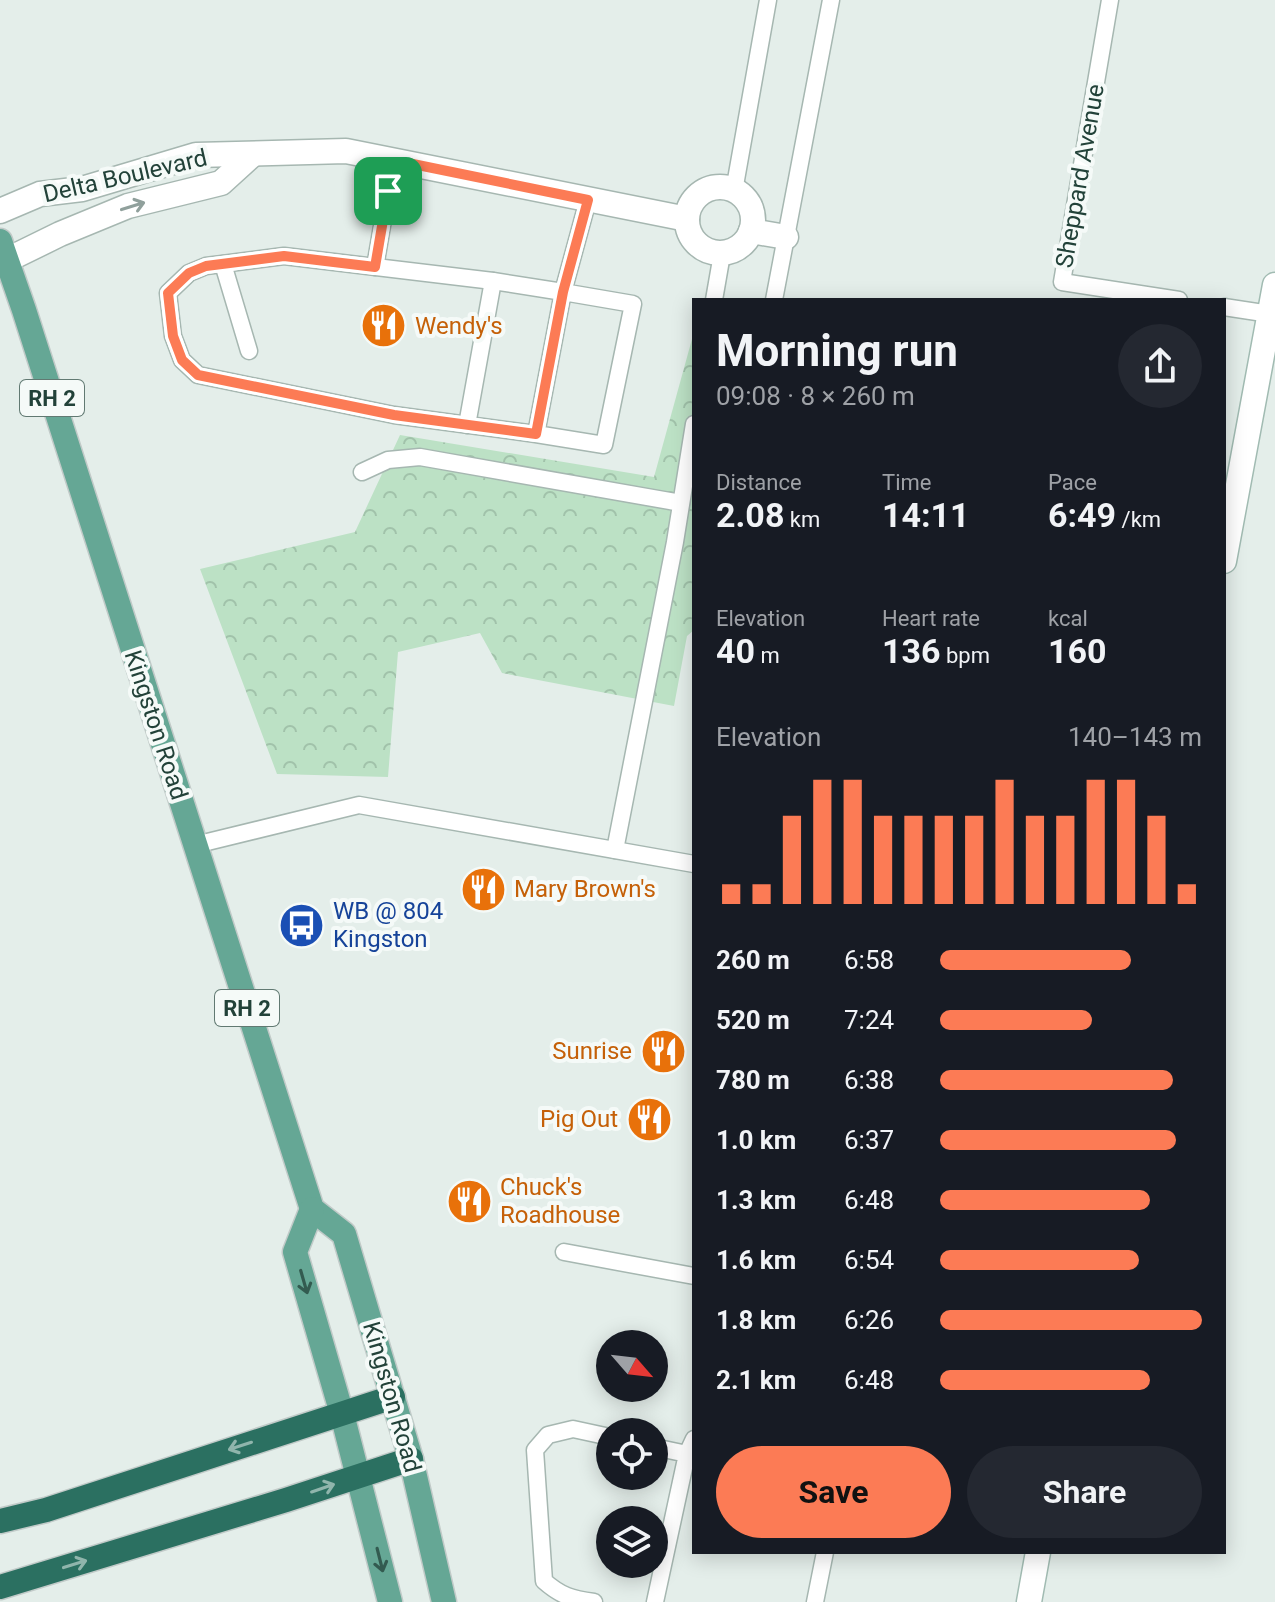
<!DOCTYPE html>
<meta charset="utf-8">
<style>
:root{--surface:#171b24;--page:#242831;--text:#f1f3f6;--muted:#9ea1a6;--accent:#fc7b55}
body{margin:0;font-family:Roboto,sans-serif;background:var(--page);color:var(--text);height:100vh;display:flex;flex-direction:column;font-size:30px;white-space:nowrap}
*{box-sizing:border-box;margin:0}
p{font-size:26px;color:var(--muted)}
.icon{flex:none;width:44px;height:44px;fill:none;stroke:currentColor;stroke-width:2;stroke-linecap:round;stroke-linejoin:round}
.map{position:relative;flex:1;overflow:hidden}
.drawer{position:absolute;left:692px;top:298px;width:534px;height:1256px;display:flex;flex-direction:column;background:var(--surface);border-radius:0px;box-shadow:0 4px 20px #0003}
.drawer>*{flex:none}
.needle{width:52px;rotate:118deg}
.buttons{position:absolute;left:596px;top:1330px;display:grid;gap:16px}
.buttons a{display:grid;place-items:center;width:72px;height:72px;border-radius:50%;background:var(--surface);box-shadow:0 4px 20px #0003;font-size:40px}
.pin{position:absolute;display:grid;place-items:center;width:68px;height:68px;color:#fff;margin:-34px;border-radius:16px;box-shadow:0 4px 12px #0006}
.round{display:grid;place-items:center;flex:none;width:84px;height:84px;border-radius:42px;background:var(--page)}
.overview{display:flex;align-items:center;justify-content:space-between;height:136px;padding:0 24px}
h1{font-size:44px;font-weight:700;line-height:60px}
.metrics{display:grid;grid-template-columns:repeat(3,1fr);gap:12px;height:136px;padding:8px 24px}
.metrics div{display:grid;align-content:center}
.metrics b{font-size:34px;font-weight:700}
.metrics small{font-size:22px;font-weight:400}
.metrics p{font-size:22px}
.chart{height:224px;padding:16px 24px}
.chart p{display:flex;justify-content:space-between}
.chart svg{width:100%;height:144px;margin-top:8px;stroke:var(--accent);stroke-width:6}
.button{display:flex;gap:16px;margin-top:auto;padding:16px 24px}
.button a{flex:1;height:92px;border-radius:48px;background:var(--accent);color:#111;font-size:32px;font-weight:700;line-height:92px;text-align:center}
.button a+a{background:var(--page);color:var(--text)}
ul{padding:0 24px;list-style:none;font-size:26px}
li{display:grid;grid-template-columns:128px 96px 1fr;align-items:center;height:60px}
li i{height:20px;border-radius:10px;background:var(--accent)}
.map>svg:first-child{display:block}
.forest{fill:url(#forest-crowns)}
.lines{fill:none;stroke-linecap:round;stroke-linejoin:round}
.lane-casing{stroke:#a6b7b1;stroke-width:19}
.street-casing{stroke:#a6b7b1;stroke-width:27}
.secondary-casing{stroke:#a1bbb2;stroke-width:27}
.primary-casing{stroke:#c1cac8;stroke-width:27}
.highway-casing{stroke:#c1cac8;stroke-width:27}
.lane{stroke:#fff;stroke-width:16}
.street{stroke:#fff;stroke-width:24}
.secondary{stroke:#fff;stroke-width:24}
.primary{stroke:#65a795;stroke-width:24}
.highway{stroke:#2b7061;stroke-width:24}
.oneway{stroke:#90a09c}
.oneway2{stroke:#335b50}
.oneway3{stroke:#90b5ac}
.route-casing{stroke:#fff;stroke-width:16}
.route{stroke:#fc7b55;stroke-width:10}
.labels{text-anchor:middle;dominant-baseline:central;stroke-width:8;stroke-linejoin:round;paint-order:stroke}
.shield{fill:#f5faf8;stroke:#617972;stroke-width:2}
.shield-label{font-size:22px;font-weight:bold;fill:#224239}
.street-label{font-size:24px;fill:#224239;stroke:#f5faf8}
.food-label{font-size:24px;fill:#c56008;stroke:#f5faf8;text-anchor:start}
.transit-label{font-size:24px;fill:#164399;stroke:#f5faf8;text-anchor:start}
</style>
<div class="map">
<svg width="1275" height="1602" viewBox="0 0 1275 1602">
<defs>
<pattern id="forest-crowns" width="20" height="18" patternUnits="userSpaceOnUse" patternTransform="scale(2)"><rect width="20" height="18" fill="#bce1c5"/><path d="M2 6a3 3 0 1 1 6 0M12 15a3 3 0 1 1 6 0" fill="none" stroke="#a1c2aa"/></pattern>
</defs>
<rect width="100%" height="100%" fill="#e4eeea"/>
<polygon class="forest" points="692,339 694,339 694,630 687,636 674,706 502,673 480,633 398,652 388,777 277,774 200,569 355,532 400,435 654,477"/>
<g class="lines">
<defs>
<g id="lane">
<polyline points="1110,0 1062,282 1179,300"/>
<polyline points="734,191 768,0"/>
<polyline points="223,264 249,351"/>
<polyline points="375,267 388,191 408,163"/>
<polyline points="714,300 722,254"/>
<polyline points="774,300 831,0"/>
<polyline points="1224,307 1270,314"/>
<polyline points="467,425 493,281"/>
<polyline points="536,434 563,292 493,281 284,256 206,266 189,273 168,293 173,336 182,360 198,375 394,415 536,434 604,445 633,304 563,292 588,200"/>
<polyline points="362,472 388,460 420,457 681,503"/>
<polyline points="195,845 359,805 694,864"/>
<polyline points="615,850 675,542 694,424"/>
<polyline points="564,1252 694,1276"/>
<polyline points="654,1447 687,1454 655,1602"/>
<polyline points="687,1454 694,1439"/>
<path d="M594 1602C572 1599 561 1596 544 1581L535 1450 548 1435 573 1429 610 1437"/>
<polyline points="815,1602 825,1552"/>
</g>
<g id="street">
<circle cx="720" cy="220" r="33"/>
<polyline points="0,211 40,194 82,189 196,155 346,151 687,219"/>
<polyline points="751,231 786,237"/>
<polyline points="7,260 60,234 128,206 221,183 253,154"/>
</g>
<g id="secondary">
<polyline points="1224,561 1275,285"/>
<polyline points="1029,1602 1038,1552"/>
</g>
<g id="primary">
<polyline points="0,241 24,310 312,1209 344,1234 411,1459 444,1602"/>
<polyline points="312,1209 295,1252 342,1414 390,1602"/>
</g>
<g id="highway">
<polyline points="0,1521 46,1510 393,1397"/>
<polyline points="0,1587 286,1500 411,1459"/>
</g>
</defs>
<use href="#lane" class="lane-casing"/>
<use href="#street" class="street-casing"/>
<use href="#secondary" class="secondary-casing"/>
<use href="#primary" class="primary-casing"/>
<use href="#highway" class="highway-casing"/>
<use href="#lane" class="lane"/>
<use href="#street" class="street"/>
<use href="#secondary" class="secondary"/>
<use href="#primary" class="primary"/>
<use href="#highway" class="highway"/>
</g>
<defs><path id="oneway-shaft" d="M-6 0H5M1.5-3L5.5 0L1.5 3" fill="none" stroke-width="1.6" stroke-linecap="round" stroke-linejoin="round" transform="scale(2)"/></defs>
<use class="oneway" href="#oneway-shaft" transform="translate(133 206) rotate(-17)"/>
<g class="oneway2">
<use href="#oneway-shaft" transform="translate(304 1282) rotate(74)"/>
<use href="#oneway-shaft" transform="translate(380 1560) rotate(76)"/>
</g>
<g class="oneway3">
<use href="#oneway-shaft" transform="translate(240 1446) rotate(162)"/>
<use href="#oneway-shaft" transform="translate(323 1488) rotate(-19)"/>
<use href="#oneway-shaft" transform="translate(75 1564) rotate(-17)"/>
</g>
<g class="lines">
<defs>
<polygon id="route" points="408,163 588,200 563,292 536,434 394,415 198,375 182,360 173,336 168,293 189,273 206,266 284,256 375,267 388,191"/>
</defs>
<use href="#route" class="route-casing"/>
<use href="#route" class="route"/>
</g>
<defs>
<symbol id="restaurant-disc" viewBox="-11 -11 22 22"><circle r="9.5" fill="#e8710a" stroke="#f5faf8"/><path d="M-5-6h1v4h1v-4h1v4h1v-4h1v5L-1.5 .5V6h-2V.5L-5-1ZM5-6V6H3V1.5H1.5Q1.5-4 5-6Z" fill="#fff"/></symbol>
<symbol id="bus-disc" viewBox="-11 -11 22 22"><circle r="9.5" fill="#1a4fb4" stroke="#f5faf8"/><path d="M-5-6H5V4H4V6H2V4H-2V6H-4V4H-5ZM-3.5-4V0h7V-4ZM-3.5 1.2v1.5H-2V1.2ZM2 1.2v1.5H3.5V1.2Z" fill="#fff"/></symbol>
</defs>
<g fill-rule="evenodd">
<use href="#restaurant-disc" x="358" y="300" width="51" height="51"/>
<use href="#restaurant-disc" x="458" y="864" width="51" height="51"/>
<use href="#bus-disc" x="276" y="900" width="51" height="51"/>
<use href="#restaurant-disc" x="638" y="1026" width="51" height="51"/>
<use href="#restaurant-disc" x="624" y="1094" width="51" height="51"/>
<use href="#restaurant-disc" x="444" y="1176" width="51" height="51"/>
</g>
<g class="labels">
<g class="shield">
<rect x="20" y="380" width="64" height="36" rx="6"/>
<rect x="215" y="990" width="64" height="36" rx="6"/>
</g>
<g class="shield-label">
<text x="52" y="398">RH 2</text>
<text x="247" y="1008">RH 2</text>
</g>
<g class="street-label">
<text transform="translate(125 176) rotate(-13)">Delta Boulevard</text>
<text transform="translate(1080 176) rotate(-80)">Sheppard Avenue</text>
<text transform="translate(156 725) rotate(72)">Kingston Road</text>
<text transform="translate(392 1397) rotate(74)">Kingston Road</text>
</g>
<g class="food-label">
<text x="415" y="326">Wendy's</text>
<text x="514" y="889">Mary Brown's</text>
<text x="632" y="1051" text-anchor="end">Sunrise</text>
<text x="618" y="1119" text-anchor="end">Pig Out</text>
<text x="500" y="1187">Chuck's<tspan x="500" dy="28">Roadhouse</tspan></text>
</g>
<g class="transit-label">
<text x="333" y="911">WB @ 804<tspan x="333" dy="28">Kingston</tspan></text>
</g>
</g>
</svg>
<div class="buttons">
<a><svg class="needle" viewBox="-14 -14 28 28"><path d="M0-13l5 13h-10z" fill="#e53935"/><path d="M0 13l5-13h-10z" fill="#9ea1a6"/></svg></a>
<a><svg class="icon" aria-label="locate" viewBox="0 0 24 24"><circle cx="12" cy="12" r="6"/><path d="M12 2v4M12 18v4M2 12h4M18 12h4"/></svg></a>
<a><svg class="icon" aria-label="layers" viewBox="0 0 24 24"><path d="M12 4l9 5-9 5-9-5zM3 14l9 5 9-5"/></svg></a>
</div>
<div class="pin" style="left:388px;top:191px;background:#1e9e55"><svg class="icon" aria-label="arrive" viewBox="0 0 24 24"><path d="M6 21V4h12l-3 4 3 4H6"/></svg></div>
<section class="drawer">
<div class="overview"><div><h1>Morning run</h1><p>09:08 · 8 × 260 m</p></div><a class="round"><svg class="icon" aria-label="share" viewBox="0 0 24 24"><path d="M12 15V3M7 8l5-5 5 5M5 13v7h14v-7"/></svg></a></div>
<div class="metrics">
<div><p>Distance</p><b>2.08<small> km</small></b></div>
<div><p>Time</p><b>14:11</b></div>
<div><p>Pace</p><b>6:49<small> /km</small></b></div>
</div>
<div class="metrics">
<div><p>Elevation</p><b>40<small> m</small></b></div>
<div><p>Heart rate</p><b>136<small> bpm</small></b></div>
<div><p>kcal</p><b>160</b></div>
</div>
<div class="chart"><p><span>Elevation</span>140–143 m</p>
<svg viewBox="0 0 160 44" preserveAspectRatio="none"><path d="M5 44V38M15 44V38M25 44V17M35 44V6M45 44V6M55 44V17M65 44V17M75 44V17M85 44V17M95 44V6M105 44V17M115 44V17M125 44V6M135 44V6M145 44V17M155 44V38"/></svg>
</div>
<ul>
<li><b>260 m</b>6:58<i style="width:73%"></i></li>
<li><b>520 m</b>7:24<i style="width:58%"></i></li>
<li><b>780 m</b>6:38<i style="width:89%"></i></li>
<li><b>1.0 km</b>6:37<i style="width:90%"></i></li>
<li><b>1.3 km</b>6:48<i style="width:80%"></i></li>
<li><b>1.6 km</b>6:54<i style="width:76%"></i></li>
<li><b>1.8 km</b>6:26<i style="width:100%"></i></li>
<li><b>2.1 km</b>6:48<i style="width:80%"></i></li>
</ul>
<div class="button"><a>Save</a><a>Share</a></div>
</section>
</div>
